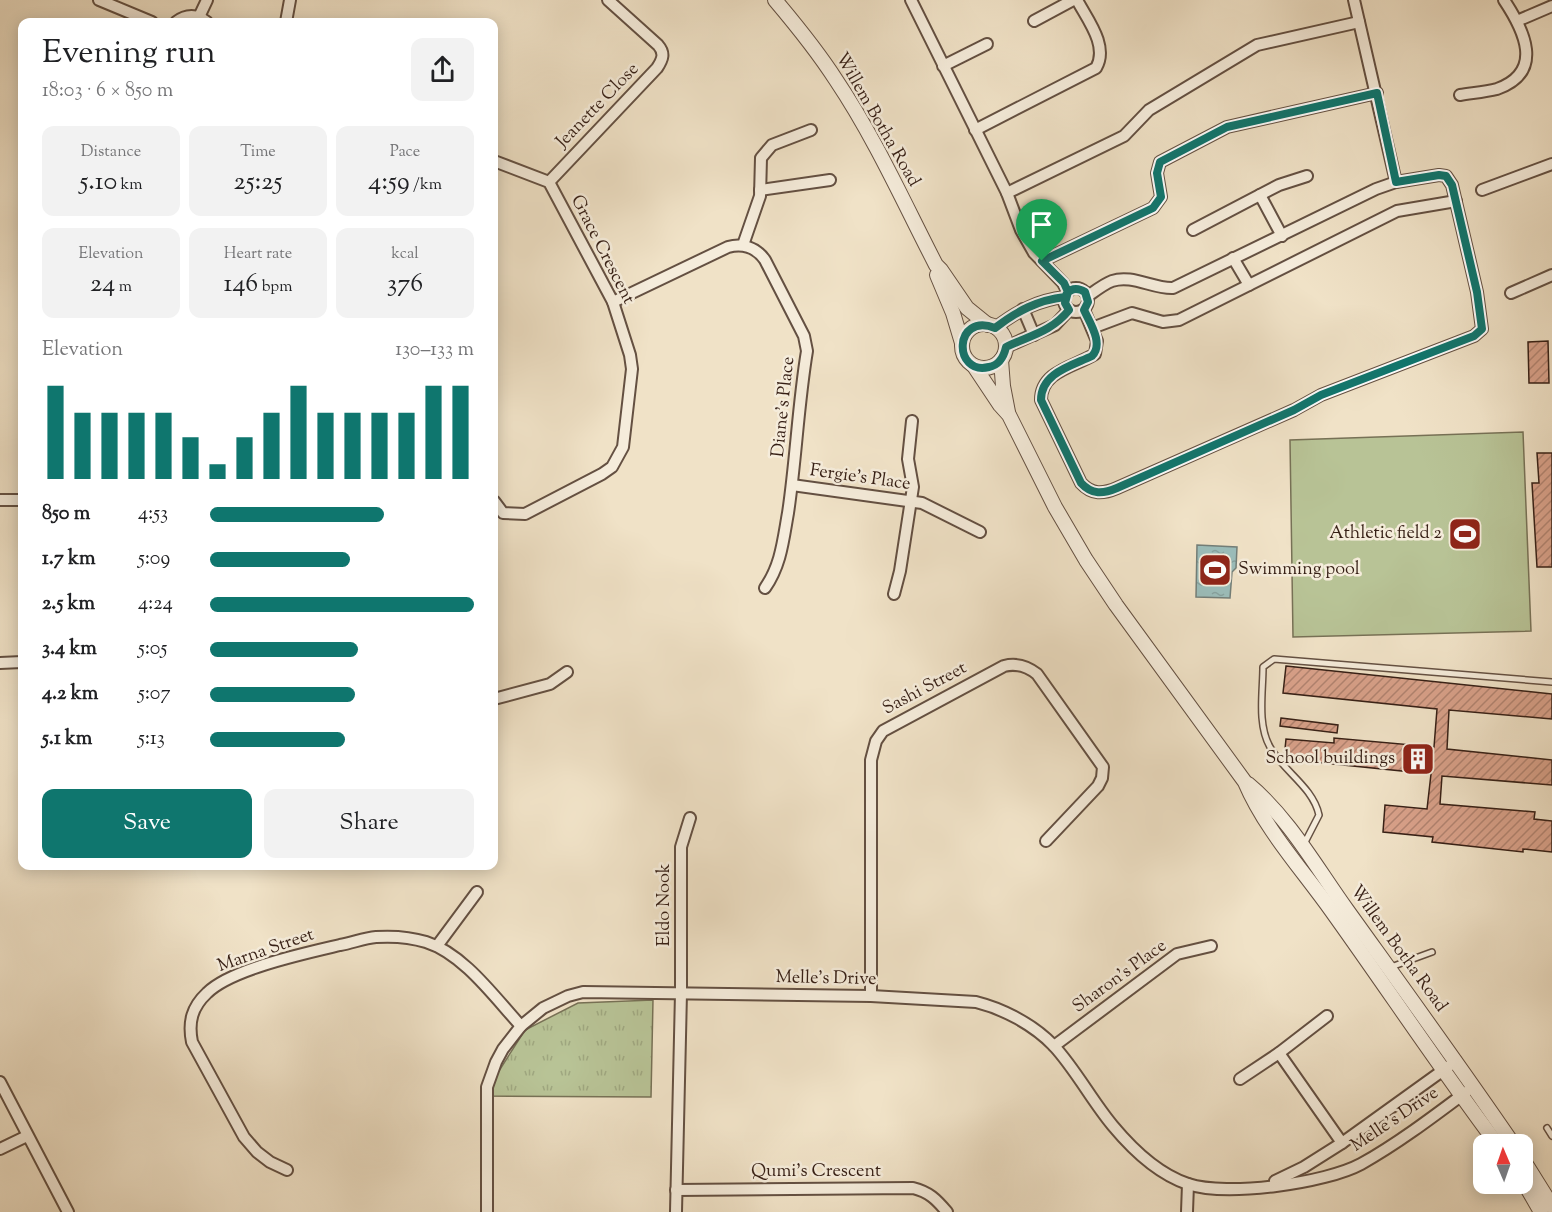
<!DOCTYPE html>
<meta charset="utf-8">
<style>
:root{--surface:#fff;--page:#f2f2f2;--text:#202124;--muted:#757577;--accent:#0f766e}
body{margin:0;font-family:"Sorts Mill Goudy",serif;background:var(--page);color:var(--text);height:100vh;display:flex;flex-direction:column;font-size:22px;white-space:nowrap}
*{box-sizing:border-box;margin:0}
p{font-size:20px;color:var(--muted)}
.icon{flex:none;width:33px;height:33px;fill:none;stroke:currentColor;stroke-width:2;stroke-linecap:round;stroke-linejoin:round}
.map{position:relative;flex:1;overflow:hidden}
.drawer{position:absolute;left:18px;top:18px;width:480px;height:852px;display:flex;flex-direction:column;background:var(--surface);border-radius:12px;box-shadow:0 3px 15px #0003}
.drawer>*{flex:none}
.needle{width:39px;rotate:358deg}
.tools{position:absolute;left:1473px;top:1134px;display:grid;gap:12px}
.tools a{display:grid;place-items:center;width:60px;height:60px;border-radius:12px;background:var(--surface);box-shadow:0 3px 15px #0003;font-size:30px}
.pin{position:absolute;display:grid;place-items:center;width:51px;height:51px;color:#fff;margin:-62px -26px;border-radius:50% 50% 50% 0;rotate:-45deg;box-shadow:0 0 6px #0007}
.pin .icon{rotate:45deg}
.round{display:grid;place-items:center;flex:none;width:63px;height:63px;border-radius:12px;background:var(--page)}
.summary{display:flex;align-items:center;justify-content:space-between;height:102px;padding:0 24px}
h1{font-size:33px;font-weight:600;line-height:45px}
.metrics{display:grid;grid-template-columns:repeat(3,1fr);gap:9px;height:102px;padding:6px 24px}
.metrics div{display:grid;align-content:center;border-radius:12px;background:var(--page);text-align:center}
.metrics b{font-size:26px;font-weight:600}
.metrics small{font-size:16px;font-weight:400}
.metrics p{font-size:16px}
.chart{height:168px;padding:12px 24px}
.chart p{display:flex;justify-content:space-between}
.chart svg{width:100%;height:108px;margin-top:6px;stroke:var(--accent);stroke-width:6}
.cta{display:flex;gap:12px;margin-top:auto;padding:12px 24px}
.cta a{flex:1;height:69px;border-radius:12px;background:var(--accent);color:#fff;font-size:24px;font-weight:600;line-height:69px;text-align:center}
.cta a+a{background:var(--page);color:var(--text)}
ul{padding:0 24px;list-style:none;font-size:20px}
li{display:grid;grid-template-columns:96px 72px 1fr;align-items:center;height:45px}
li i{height:15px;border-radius:8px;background:var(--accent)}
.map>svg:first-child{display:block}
.park{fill:url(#park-tufts);stroke:#777156;stroke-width:1.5}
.pitch{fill:#b8c396;stroke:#777156;stroke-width:1.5}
.water{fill:url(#water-ripples);stroke:#737e78;stroke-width:1.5}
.building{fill:url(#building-hatch);stroke:#361f15;stroke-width:1.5}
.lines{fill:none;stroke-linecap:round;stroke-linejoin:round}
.service-casing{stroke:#645042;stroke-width:8}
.minor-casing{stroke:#645042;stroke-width:14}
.tertiary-casing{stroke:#645042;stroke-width:16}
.service{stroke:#f5ecdb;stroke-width:5}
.minor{stroke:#f5ecdb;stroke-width:10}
.tertiary{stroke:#f5ecdb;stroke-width:14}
.route-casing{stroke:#fff;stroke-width:12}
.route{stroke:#0f766e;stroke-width:8}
.labels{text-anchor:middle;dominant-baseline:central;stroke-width:5;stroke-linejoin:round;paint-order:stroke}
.street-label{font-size:18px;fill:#361f15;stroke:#f5ecdb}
.poi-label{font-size:18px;fill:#361f15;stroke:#f5ecdb;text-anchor:end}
</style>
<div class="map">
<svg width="1552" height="1212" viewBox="0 0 1552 1212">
<defs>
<pattern id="park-tufts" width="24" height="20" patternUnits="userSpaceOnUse" patternTransform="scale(1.5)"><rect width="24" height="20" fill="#b8c396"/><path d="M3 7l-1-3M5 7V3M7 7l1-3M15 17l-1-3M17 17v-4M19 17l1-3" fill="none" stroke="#9fa780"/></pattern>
<pattern id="water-ripples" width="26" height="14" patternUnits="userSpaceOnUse" patternTransform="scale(1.5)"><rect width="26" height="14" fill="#9bbdba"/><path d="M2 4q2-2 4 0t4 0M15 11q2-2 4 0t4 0" fill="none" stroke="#86a29f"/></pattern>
<pattern id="building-hatch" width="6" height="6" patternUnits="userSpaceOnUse" patternTransform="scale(1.5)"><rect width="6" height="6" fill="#d9a18a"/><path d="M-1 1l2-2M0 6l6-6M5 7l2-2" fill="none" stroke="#b18370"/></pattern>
</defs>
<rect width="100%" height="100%" fill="#f0e2c7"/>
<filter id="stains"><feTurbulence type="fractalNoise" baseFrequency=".00333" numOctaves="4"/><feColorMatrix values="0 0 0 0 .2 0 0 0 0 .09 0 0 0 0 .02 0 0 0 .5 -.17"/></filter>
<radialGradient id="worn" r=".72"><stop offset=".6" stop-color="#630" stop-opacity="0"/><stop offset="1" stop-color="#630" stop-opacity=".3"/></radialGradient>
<polygon class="park" points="653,1000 651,1097 483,1096 525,1030 578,1003"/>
<polygon class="pitch" points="1523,432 1531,631 1293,637 1290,440"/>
<polygon class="water" points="1197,545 1237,547 1236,568 1232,572 1230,598 1196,597"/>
<g class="building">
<polygon points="1548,341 1549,383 1529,383 1528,342"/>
<polygon points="1537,453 1552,453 1552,567 1537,567 1532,483 1539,483"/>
<polygon points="1286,666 1552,694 1552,719 1449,710 1447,749 1552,760 1552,785 1442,776 1440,804 1535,812 1534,819 1552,821 1552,852 1523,849 1523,852 1432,842 1433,837 1383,832 1385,805 1427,809 1431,774 1284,759 1286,739 1334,743 1334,738 1434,747 1437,709 1283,693"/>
<polygon points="1281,718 1338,725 1337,733 1280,726"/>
</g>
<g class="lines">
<defs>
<g id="service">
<path d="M1303 846 1319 815C1313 787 1283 771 1270 747 1257 724 1263 692 1263 667L1274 659 1552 682"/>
<polyline points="1391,967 1432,952"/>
<polyline points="1547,1128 1552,1136"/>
</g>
<g id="minor">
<polyline points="99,0 152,22"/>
<polyline points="911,0 1007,193 1021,230 1034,253 1063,283 1068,292"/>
<polyline points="1354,0 1396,182"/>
<polyline points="199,17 207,0"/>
<polyline points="1034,21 1073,0"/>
<polyline points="1517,21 1552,6"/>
<path d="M176 22C186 14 197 14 207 22"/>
<polyline points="286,22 290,0"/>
<polyline points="943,66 987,44"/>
<path d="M1460 95C1472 93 1485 92 1497 89 1545 72 1524 30 1504 0"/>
<path d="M975 130 1096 68C1109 46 1087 19 1077 0"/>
<polyline points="494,161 549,182 613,302 630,355 632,369 623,447 612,467 602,474 525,514 503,513 494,501"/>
<path d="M549 182 657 68C663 59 665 53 658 45L608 0"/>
<polyline points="760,190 830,180"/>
<polyline points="1482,190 1552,164"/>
<polyline points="1007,193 1124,136 1149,110 1257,45 1359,22"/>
<polyline points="1260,195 1282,236"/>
<polyline points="1193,230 1279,185 1307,176"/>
<polyline points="743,245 760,196 761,158 772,145 811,130"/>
<polyline points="1233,258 1249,285"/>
<polyline points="1042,261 1153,208 1161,197 1157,173 1160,162 1227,127 1377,93"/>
<circle cx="1076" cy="300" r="12"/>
<polyline points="1511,293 1552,275"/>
<path d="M613 302 728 247C742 243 756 247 765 260L804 336 807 351C798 405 796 460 788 513 783 541 781 565 765 588"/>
<polyline points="1023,309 1034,335"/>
<path d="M1084 310 1097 341 1095 354C1074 367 1041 371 1041 400L1081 483C1092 495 1103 494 1117 488L1294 410 1321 395 1474 336 1482 329 1477 292 1452 185 1446 176 1439 175 1396 182 1376 189 1173 288C1153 289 1132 274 1112 281 1104 284 1095 291 1088 296"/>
<path d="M995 328C1017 311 1038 300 1065 297"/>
<polyline points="1092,328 1132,313 1163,322 1179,320 1397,211 1456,201"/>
<polyline points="1006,347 1055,325 1069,310"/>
<polyline points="792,485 922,503 980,532"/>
<polyline points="0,500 22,500"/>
<polyline points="894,594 900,571 913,487 908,459 912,421"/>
<polyline points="0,663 22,662"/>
<polyline points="494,699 550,684 567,672"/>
<polyline points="437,946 477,892"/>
<path d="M871 996V760L876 741 883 731 1004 666C1016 663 1027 666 1037 674L1103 767 1102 778 1098 786 1046 841"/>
<polyline points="1054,1046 1177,954 1211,946"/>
<polyline points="1279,1053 1342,1143"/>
<polyline points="1240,1079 1279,1053 1327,1016"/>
<polyline points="0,1082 68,1212"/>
<polyline points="0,1149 27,1136"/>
<path d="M287 1170 270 1162 257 1152 244 1137 192 1042C188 1022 192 1007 207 993 231 969 306 953 340 945 352 943 364 938 376 937 392 936 410 937 426 942 464 954 495 998 521 1026"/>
<polyline points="1275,1181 1304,1167 1342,1143 1456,1061"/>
<path d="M676 1190 913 1188C929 1192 936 1199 947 1212"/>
<path d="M487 1212V1087L496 1062 503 1049 521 1026 543 1008 568 996 583 992 871 996 976 1002C1004 1009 1034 1025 1054 1046 1076 1070 1092 1101 1113 1126 1133 1150 1158 1174 1188 1184 1227 1197 1326 1183 1361 1164 1397 1144 1434 1116 1466 1092"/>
<polyline points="676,1212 681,993 681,847 690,818"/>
<polyline points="1187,1212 1188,1184"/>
</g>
<g id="tertiary">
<path d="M775 0C797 26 818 52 836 80 875 138 904 203 936 265L941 270 967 308 988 325"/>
<polyline points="937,275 953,313 962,343"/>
<circle cx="984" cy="346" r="22"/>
<polyline points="1001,360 1003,386 1008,412"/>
<path d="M974 366 1000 405 1009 415 1055 507 1086 560 1116 605 1245 782C1265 829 1301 868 1331 910 1387 988 1440 1068 1497 1144"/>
<path d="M1248 784C1289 818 1316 867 1347 910 1403 988 1459 1065 1513 1144"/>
<polyline points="1522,1158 1552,1206"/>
<polyline points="1522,1179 1541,1212"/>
</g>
</defs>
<use href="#service" class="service-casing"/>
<use href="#minor" class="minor-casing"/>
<use href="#tertiary" class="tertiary-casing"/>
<use href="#service" class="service"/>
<use href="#minor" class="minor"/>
<use href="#tertiary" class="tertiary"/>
</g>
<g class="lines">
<defs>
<path id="route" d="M1042 261 1064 283 1068 292 1065 303 1069 310C1051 332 1031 335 1006 347 1004 356 1000 365 989 367 953 376 953 312 995 328 1017 311 1038 300 1065 297 1069 288 1077 287 1085 292L1088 302 1084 310C1090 323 1104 344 1092 356 1071 366 1041 373 1041 400L1081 483C1092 495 1103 494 1117 488L1294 410 1321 395 1474 336 1482 329 1477 292 1452 185 1446 176 1439 175 1396 182 1377 93 1227 127 1160 162 1157 173 1161 197 1153 208 1042 261"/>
</defs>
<use href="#route" class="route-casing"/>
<use href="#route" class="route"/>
</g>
<defs>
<symbol id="stadium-square" viewBox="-11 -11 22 22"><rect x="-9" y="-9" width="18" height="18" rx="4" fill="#8f2418" stroke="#f5ecdb"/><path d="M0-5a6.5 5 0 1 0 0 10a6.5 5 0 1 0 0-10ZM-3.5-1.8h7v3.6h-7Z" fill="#fff"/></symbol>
<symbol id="building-square" viewBox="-11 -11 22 22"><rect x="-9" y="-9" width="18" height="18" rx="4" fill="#8f2418" stroke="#f5ecdb"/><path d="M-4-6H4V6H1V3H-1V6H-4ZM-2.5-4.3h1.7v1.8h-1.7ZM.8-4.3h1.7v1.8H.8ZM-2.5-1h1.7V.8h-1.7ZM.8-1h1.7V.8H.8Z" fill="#fff"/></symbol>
</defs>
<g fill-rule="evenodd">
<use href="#stadium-square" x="1446" y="515" width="38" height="38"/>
<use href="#stadium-square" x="1196" y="551" width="38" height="38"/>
<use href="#building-square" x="1399" y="740" width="38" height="38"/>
</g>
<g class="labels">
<g class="street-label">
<text transform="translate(598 106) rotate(-46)">Jeanette Close</text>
<text transform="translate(877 120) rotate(60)">Willem Botha Road</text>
<text transform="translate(602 250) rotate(63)">Grace Crescent</text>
<text transform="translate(784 407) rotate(-84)">Diane's Place</text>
<text transform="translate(860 478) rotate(8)">Fergie's Place</text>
<text transform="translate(925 689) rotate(-28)">Sashi Street</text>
<text transform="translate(665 905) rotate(-90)">Eldo Nook</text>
<text transform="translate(1398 949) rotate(54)">Willem Botha Road</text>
<text transform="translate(266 951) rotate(-19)">Marna Street</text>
<text transform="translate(1120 977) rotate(-36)">Sharon's Place</text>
<text transform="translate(826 979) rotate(1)">Melle's Drive</text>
<text transform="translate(1395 1120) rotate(-34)">Melle's Drive</text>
<text x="816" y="1172">Qumi's Crescent</text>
</g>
<g class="poi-label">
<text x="1442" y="534">Athletic field 2</text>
<text x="1238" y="570" text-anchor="start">Swimming pool</text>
<text x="1395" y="759">School buildings</text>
</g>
</g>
<rect width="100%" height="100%" filter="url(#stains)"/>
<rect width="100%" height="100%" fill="url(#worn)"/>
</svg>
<div class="tools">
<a><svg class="needle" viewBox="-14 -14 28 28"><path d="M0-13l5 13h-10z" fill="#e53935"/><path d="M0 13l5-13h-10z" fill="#757577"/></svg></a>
</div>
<div class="pin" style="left:1042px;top:261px;background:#1e9e55"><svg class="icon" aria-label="arrive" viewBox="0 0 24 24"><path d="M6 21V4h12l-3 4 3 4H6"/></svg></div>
<section class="drawer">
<div class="summary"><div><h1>Evening run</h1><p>18:03 · 6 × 850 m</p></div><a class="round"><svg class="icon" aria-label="share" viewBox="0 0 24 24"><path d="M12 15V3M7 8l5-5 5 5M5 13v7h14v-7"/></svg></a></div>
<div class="metrics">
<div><p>Distance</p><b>5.10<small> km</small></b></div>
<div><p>Time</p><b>25:25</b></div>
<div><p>Pace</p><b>4:59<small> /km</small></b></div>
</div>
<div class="metrics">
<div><p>Elevation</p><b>24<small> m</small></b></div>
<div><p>Heart rate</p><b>146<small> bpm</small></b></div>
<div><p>kcal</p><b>376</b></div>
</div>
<div class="chart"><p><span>Elevation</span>130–133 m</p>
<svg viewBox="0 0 160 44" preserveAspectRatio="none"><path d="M5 44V6M15 44V17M25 44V17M35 44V17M45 44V17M55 44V27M65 44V38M75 44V27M85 44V17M95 44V6M105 44V17M115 44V17M125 44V17M135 44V17M145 44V6M155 44V6"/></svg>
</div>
<ul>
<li><b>850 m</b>4:53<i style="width:66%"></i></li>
<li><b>1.7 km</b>5:09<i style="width:53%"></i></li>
<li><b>2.5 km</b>4:24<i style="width:100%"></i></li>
<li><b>3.4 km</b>5:05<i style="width:56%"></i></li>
<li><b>4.2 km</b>5:07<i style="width:55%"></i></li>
<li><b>5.1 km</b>5:13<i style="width:51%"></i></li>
</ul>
<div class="cta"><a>Save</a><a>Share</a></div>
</section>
</div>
